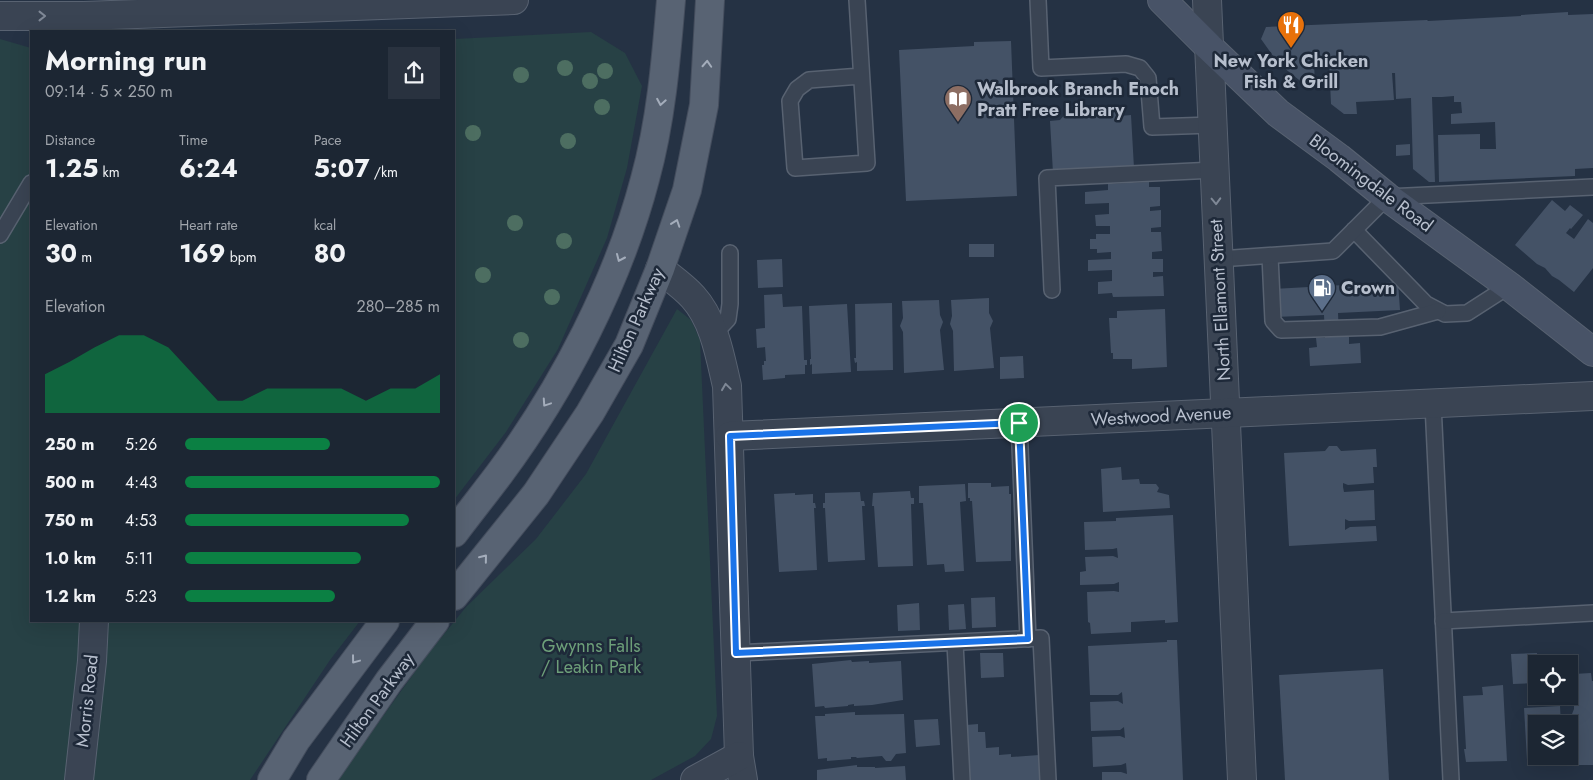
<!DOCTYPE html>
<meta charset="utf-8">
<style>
:root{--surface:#1c2633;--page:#29323f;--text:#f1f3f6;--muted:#a0a5ac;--line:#3a434e;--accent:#0b8043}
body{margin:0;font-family:Jost,sans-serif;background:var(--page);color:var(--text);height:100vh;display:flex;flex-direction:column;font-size:19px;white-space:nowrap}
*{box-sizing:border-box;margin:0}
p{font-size:16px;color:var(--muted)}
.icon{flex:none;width:28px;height:28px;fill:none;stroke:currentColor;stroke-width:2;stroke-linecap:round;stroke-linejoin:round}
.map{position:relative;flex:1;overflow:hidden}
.details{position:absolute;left:30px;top:30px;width:425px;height:592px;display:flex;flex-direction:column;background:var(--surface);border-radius:0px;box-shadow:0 5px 20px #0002,0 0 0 1px var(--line)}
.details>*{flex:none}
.tools{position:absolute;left:1528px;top:655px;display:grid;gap:10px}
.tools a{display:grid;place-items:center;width:50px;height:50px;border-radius:0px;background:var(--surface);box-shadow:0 5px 20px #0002,0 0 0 1px var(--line);font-size:25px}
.pin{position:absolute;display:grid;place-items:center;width:42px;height:42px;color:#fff;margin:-21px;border:2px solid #fff;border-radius:50%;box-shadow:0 1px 5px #0007}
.round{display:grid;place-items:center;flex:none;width:52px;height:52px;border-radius:0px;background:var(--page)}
.head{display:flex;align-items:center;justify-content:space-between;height:85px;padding:0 15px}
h1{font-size:28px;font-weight:700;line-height:38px}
.stats{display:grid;grid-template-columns:repeat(3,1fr);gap:8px;height:85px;padding:5px 15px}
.stats div{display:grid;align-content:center}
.stats b{font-size:25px;font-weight:700}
.stats small{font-size:14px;font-weight:400}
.stats p{font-size:14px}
.chart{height:140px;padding:10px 15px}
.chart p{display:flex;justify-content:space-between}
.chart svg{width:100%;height:90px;margin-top:5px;fill:var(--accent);opacity:.7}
ul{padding:0 15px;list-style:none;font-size:16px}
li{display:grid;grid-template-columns:80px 60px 1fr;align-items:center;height:38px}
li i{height:12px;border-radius:6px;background:var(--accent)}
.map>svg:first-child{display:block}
.green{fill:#274145}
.building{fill:#445266}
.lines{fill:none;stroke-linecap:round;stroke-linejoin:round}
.lane-casing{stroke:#586271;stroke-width:18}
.street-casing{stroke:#586271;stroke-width:30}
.secondary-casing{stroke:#586271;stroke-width:30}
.primary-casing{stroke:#444d5d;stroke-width:30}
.lane{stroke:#3a4453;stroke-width:15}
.street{stroke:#3a4453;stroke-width:28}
.secondary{stroke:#485367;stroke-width:28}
.primary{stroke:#586373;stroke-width:28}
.tree{fill:#4d6e61}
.oneway{stroke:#7f8896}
.oneway2{stroke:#a4adbb}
.route-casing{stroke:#fff;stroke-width:10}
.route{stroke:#1a73e8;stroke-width:6}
.labels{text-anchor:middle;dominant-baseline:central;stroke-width:5;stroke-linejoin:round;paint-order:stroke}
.poi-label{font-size:18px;font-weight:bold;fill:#b7bfcd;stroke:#1e2939;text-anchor:start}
.street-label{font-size:18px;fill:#b7bfcd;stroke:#1e2939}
.park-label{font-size:18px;fill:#6d9f79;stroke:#1e2939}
</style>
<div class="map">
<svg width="1593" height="780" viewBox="0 0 1593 780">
<rect width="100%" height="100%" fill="#253244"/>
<g class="green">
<polygon points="591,32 625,53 642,86 627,168 607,238 558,349 506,432 454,500 454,39"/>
<polygon points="0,39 31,48 31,621 360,621 330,660 250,780 0,780"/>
<polygon points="677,309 691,320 700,340 717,716 711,739 695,756 651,780 337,780 427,655 466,607 536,539 586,474"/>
</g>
<g class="building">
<polygon points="1568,12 1568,15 1593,14 1593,168 1575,169 1575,176 1439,182 1438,135 1480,134 1480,149 1496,149 1495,122 1451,124 1451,114 1462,113 1461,102 1454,102 1454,96 1442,97 1432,97 1435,182 1429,182 1413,169 1411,98 1396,99 1395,73 1392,73 1394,100 1356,102 1357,114 1344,114 1331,104 1329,60 1314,60 1315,89 1306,88 1306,84 1304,84 1278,63 1261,39 1266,27 1427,20 1428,21 1521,16 1521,15"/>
<polygon points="1011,41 1017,196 906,201 899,50 974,46 974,42"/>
<polygon points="1113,110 1120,116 1131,115 1134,168 1053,173 1050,121 1060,120 1066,113"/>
<polygon points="1410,144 1410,155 1396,156 1396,145"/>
<polygon points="1149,182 1149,187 1160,187 1160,206 1150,207 1150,211 1161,210 1161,227 1151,228 1151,232 1161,232 1162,251 1152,252 1152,259 1163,259 1163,272 1153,272 1153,277 1163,276 1164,296 1113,297 1112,293 1098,294 1098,282 1112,281 1112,270 1088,271 1088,260 1111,259 1111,252 1097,253 1097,249 1090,249 1090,239 1096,239 1096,234 1110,234 1110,226 1096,226 1095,215 1109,214 1109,203 1085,204 1085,192 1108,190 1108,184"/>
<polygon points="1552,200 1565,211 1570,205 1583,215 1571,229 1570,228 1566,233 1574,239 1588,219 1593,223 1593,268 1574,292 1559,280 1552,276 1545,268 1537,264 1515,245"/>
<rect x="969" y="244" width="25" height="13"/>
<polygon points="782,259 783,287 758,288 757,260"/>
<polygon points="1398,282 1400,310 1338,313 1339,337 1349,337 1349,344 1360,343 1361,363 1310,366 1309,348 1317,347 1316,338 1325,338 1324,315 1275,317 1273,289"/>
<polygon points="782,294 783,307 802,306 804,360 807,360 807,365 805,365 805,374 785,375 785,378 763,380 762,365 764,365 764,361 766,361 765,347 757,348 756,329 765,328 764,295"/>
<polygon points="989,298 989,313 993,321 990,328 994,368 954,371 953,331 950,324 952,316 951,300"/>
<polygon points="939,300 940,315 943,322 940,330 944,370 904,373 903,332 900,326 903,318 902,301"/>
<polygon points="892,303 893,370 857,371 857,362 855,363 854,358 856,358 855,304"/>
<polygon points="847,304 851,372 812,374 812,364 810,365 810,359 811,359 809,306"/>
<polygon points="1165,309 1167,367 1132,369 1132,359 1113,359 1113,353 1111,353 1109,318 1117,318 1117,311"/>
<polygon points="1023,356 1024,378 1000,379 1000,357"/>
<polygon points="1329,446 1337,446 1341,451 1376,449 1377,467 1373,467 1374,483 1348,485 1343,483 1343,487 1344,492 1374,490 1375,520 1349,521 1345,519 1345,530 1350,527 1376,526 1377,541 1289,546 1284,453 1325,451"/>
<polygon points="1121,467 1122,480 1139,479 1140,484 1156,484 1159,488 1157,492 1169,495 1170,508 1103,512 1101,469"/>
<polygon points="968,483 991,483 991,487 1009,486 1009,494 1011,494 1011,561 976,562 972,501 970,501 970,498 968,498"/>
<polygon points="965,484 966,501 960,502 964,571 945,572 944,564 927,565 923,503 919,503 919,486"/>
<polygon points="910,491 911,498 914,498 914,504 911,504 913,566 878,567 874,506 872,506 873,493"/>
<polygon points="860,492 861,501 864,501 865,506 862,506 865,560 828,562 825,508 823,508 823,503 825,503 825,493"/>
<polygon points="795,493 795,495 813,494 813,503 815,503 816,508 814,508 817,570 779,572 774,494"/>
<polygon points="1173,515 1178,622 1165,623 1165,620 1131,622 1131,632 1091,634 1090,623 1088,622 1087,592 1114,591 1119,592 1119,582 1114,584 1080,585 1080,572 1086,571 1085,557 1113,556 1118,558 1117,548 1113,549 1085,550 1084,522 1116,521 1116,518"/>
<polygon points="995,597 996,627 972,628 971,598"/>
<polygon points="919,603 920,630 898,631 897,605"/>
<polygon points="964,604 966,629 949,630 948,605"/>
<polygon points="1167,640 1177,640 1183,780 1102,780 1102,772 1121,772 1127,774 1126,763 1121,765 1093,767 1092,737 1120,736 1125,738 1124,727 1120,730 1091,731 1090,702 1118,701 1123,704 1122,692 1118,695 1090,695 1088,646 1167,642"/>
<polygon points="980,653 1003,653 1004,677 981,678"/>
<polygon points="1537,653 1536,683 1513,684 1511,654"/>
<polygon points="851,660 852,662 869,661 869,663 901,661 903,700 872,705 854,706 854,704 848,705 848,706 825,708 824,706 815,707 812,664"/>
<polygon points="1383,669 1389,780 1285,780 1279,675"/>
<polygon points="1591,673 1592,681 1593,681 1593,765 1575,765 1572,714 1574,709 1574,674"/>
<polygon points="1503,685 1507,761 1466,762 1464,749 1466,749 1463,696 1483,695 1482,687"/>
<polygon points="1560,706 1561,724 1536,724 1536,756 1553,756 1553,759 1527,760 1524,708"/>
<polygon points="855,712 855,715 904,714 906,753 896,754 891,761 886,761 882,756 857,758 856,757 851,757 851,759 827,761 827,758 818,759 815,716 825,716 825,714"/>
<polygon points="938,719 940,745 916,747 914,720"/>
<polygon points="978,724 978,732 985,732 986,748 999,747 999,755 1011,754 1011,757 1039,755 1040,780 968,780 966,725"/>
<polygon points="857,765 857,767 875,767 875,768 905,766 906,780 817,780 817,770"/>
</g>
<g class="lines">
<defs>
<g id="lane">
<polyline points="857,0 867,163 795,168 790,101 797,89 809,80 861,76"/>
<polyline points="1038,0 1041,68 1126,64 1140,68 1148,78 1152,127 1212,125"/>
<polyline points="1354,230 1426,304 1445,314 1467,313 1509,286"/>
<polyline points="0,235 31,183"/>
<polyline points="1270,256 1273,321 1281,330 1380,327 1438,311"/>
<polyline points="1219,259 1333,251 1387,197 1593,187"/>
<polyline points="1052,290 1047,178 1215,170"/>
<polyline points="713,335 728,319 730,304 730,253"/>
<polyline points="1433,404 1451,780"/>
<polyline points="1019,423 1028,639"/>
<polyline points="1443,621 1593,613"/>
<polyline points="955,643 962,780"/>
<polyline points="736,653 1041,638 1048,780"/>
</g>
<g id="street">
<polyline points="1207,0 1242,780"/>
<polyline points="0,16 84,16 514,0"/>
<path d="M660 269C671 278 683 286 693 297 714 320 720 356 727 386L739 756 743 780"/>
<polyline points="730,436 1593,396"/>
<polyline points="79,780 92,661 94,621"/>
<polyline points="695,780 739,756"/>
</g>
<polyline id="secondary" points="1162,0 1209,47 1278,113 1339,158 1387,197 1509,286 1593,352"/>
<g id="primary">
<path d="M454 533C469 513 485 493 500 473 563 388 618 282 645 179 661 121 666 60 671 0"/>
<polyline points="454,596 536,494 590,413 629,345 660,269 687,190 704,105 710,0"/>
<polyline points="272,780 296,740 385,621"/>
<polyline points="321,780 389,681 435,621"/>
</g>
</defs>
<use href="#lane" class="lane-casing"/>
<use href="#street" class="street-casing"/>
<use href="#secondary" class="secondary-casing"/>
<use href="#primary" class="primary-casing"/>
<use href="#lane" class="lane"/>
<use href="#street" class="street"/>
<use href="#secondary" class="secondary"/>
<use href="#primary" class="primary"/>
</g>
<g class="tree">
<circle cx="565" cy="68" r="8"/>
<circle cx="605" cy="71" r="8"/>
<circle cx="521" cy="75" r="8"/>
<circle cx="590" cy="81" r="8"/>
<circle cx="602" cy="107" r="8"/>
<circle cx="473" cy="133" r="8"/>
<circle cx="568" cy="141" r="8"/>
<circle cx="515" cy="223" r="8"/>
<circle cx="564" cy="241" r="8"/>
<circle cx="483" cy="275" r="8"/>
<circle cx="552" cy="297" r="8"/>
<circle cx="521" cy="340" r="8"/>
</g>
<defs><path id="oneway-chevron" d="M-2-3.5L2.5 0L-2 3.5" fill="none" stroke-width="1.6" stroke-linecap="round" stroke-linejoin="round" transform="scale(1.25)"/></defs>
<g class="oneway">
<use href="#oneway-chevron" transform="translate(42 16)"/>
<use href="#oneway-chevron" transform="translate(1216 201) rotate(88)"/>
<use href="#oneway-chevron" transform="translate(726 387) rotate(-98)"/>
</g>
<g class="oneway2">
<use href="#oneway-chevron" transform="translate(707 64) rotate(-87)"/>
<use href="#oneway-chevron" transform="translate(661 102) rotate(100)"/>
<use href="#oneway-chevron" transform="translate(676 223) rotate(-71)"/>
<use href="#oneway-chevron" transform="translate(620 258) rotate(114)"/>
<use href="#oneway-chevron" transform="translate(546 403) rotate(124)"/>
<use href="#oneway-chevron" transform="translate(484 558) rotate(-51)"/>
<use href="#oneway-chevron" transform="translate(355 660) rotate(127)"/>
</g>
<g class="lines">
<defs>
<polygon id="route" points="1019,423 1028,639 736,653 730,436"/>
</defs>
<use href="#route" class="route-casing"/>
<use href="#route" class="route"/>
</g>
<defs>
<symbol id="restaurant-pin" viewBox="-11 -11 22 30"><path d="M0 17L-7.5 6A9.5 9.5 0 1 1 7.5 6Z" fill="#e8710a" stroke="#1e2939"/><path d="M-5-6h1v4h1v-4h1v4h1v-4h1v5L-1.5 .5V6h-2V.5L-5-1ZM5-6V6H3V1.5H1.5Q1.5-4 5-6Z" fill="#fff"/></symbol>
<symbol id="library-pin" viewBox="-11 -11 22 30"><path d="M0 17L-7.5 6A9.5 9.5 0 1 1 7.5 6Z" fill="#8d6e63" stroke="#1e2939"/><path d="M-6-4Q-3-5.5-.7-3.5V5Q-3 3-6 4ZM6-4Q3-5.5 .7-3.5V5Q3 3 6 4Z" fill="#fff"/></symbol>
<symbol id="fuel-pin" viewBox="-11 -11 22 30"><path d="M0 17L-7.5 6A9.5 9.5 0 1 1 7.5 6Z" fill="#5c6f8a" stroke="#1e2939"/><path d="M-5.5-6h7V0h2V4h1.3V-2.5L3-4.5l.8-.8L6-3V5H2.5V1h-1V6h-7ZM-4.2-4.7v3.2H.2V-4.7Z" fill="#fff"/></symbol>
</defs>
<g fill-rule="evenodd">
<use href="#restaurant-pin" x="1275" y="9" width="32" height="43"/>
<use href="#library-pin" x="942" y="83" width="32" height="43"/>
<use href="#fuel-pin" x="1306" y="272" width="32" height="43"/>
</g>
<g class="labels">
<g class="poi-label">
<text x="1291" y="61" text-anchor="middle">New York Chicken<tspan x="1291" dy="21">Fish &amp; Grill</tspan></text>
<text x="977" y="89">Walbrook Branch Enoch<tspan x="977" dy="21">Pratt Free Library</tspan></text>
<text x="1341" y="288">Crown</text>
</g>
<g class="street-label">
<text transform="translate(1371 183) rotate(37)">Bloomingdale Road</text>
<text transform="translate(1220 300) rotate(-93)">North Ellamont Street</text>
<text transform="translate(636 320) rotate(-66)">Hilton Parkway</text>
<text transform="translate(1161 416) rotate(-3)">Westwood Avenue</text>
<text transform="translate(377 700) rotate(-54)">Hilton Parkway</text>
<text transform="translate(87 701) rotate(-84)">Morris Road</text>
</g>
<g class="park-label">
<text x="591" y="646">Gwynns Falls<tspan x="591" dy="21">/ Leakin Park</tspan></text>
</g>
</g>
</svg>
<div class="tools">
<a><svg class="icon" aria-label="locate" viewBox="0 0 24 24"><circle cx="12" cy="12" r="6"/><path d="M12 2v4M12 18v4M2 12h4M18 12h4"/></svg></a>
<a><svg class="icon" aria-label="layers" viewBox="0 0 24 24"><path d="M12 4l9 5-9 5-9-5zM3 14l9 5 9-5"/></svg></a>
</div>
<div class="pin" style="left:1019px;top:423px;background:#1e9e55"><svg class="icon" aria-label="arrive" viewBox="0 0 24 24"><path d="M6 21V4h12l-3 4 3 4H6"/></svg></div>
<section class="details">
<div class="head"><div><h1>Morning run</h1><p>09:14 · 5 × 250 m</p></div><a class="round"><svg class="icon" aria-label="share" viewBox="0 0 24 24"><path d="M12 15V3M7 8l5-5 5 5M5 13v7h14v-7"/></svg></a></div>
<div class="stats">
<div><p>Distance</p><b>1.25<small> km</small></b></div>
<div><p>Time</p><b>6:24</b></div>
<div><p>Pace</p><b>5:07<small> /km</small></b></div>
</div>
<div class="stats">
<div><p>Elevation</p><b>30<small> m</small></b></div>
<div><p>Heart rate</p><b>169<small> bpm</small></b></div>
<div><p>kcal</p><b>80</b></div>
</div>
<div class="chart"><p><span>Elevation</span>280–285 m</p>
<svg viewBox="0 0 160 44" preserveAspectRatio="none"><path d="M0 44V25L10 19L20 12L30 6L40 6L50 12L60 25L70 38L80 38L90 32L100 32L110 32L120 32L130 38L140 32L150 32L160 25V44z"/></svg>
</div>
<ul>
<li><b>250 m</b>5:26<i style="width:57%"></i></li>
<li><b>500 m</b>4:43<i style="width:100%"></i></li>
<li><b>750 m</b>4:53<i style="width:88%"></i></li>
<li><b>1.0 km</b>5:11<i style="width:69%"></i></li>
<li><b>1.2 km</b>5:23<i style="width:59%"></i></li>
</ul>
</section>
</div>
